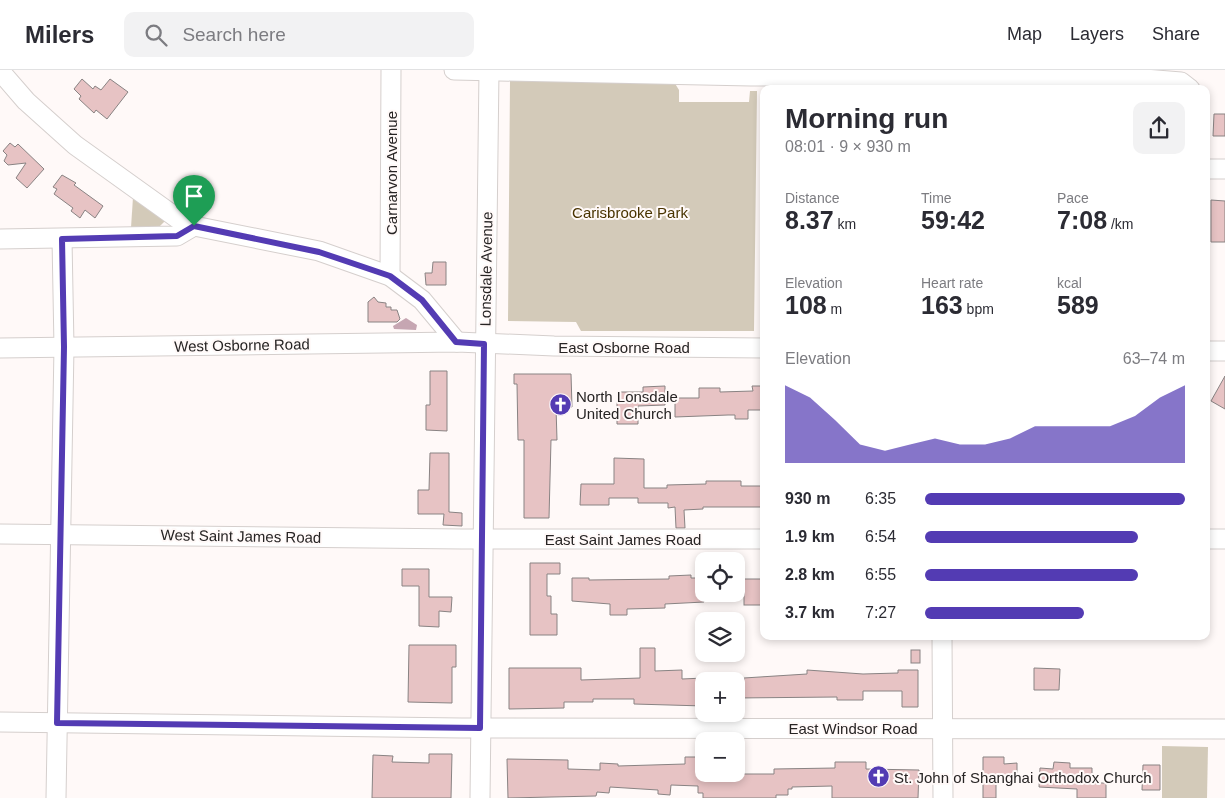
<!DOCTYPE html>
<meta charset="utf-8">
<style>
:root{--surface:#fff;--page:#f2f2f3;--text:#2b2b33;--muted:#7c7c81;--line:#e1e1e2;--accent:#533bb3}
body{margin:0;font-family:Helvetica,sans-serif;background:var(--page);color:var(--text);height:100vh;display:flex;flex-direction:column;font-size:19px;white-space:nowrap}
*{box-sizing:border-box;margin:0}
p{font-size:16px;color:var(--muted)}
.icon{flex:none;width:28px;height:28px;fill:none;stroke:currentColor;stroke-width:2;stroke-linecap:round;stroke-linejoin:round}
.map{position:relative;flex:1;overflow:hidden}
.side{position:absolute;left:760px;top:15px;width:450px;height:555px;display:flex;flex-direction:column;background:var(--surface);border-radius:10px;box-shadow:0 2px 8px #0003}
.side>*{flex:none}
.tools{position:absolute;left:695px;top:482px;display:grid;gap:10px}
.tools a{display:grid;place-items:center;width:50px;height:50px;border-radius:10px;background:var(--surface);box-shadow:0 2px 8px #0003;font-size:25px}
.pin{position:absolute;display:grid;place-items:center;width:42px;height:42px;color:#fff;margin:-51px -21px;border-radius:50% 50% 50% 0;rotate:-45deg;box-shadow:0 0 5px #0007}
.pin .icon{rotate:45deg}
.round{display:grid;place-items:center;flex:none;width:52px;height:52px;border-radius:10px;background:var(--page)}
.overview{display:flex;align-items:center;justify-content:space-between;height:85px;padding:0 25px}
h1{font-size:28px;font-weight:800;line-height:38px}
.figures{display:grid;grid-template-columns:repeat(3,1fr);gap:8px;height:85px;padding:5px 25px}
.figures div{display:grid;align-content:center}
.figures b{font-size:25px;font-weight:800}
.figures small{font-size:14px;font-weight:400}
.figures p{font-size:14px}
.chart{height:140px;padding:10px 25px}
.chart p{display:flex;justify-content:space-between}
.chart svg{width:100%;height:90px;margin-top:5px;fill:var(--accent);opacity:.7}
ul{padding:0 25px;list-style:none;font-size:16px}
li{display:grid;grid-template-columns:80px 60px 1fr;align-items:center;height:38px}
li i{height:12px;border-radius:6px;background:var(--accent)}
header{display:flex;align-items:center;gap:30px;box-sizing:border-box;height:70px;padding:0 25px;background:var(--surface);border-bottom:1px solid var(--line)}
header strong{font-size:24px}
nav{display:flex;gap:28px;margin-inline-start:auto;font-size:18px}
.search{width:350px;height:45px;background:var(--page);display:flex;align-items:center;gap:12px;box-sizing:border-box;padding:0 18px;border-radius:10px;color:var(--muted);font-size:19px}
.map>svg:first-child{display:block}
.green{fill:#d3cab9}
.water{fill:#c6a6b2}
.building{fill:#e7c3c4;stroke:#898383}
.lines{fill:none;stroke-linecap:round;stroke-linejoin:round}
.minor-casing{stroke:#d5cfcd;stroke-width:21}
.minor{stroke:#fff;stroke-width:19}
.route-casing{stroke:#fff;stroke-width:10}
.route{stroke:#533bb3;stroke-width:6}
.labels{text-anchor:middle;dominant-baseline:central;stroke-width:4;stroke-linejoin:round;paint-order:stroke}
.street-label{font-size:15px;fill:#272424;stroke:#fff9f8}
.park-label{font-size:15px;fill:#493300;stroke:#fff9f8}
.poi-label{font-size:15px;fill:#272424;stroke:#fff9f8;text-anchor:start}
</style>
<header>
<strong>Milers</strong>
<div class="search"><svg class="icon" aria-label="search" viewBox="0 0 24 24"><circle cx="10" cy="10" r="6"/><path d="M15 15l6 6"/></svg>Search here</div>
<nav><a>Map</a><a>Layers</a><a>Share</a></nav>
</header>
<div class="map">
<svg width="1225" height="728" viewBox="0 0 1225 728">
<rect width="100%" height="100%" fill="#fff9f8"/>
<g class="green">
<polygon points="510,11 674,12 679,20 679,32 749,32 750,21 757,21 754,261 581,261 576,252 508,251"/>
<polygon points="133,127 163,145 165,151 160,156 131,158"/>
<polygon points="1162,676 1208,677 1207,728 1162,728"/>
</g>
<polygon class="water" points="406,248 417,255 416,260 394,259 393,256"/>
<g class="building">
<polygon points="82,9 93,19 95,16 101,20 110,9 128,22 107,49 96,40 94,43 79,29 81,26 74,19"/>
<polygon points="1214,44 1225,44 1225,66 1213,66"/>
<polygon points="10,73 15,77 18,74 44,99 27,118 16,108 26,93 8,95 4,91 7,85 3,81"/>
<polygon points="62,105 76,113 74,115 103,136 95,148 85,140 80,148 71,141 73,138 54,124 57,119 53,117"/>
<polygon points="1211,130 1225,131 1225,172 1211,172"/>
<polygon points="433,192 446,192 446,215 426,215 425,203 432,203"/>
<polygon points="374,227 378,232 386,233 386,237 391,237 391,240 397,240 400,249 397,252 368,252 368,232"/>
<polygon points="430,301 447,301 447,361 426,360 426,335 430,335"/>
<polygon points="514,304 571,304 572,337 556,337 557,370 551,370 549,448 524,448 524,370 518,370 517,314 514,314"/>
<polygon points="1225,306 1225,339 1211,331"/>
<polygon points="665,316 665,335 638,336 638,354 617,354 617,322 643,322 643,317"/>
<polygon points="752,316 764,316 764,340 748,340 748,349 735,349 735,345 728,345 675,347 675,328 699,328 699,318 720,318 720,322 753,321"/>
<polygon points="430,383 449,383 449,442 462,443 462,456 443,455 444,444 418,444 418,420 429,420"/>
<polygon points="614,388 644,389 644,418 667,418 667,415 706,414 706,411 741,411 741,416 764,416 764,437 703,437 703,439 684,440 685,458 676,458 675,437 668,438 668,433 638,433 638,428 609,428 609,435 580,435 581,414 614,414"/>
<polygon points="530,493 560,493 560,504 547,504 547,526 551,526 551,544 557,544 557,565 530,565"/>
<polygon points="402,499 429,499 429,527 452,527 451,542 439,541 439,557 419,556 419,516 402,516"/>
<polygon points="691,505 691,508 704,508 704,532 665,534 665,538 627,539 627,545 610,545 610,534 572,531 572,508 589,508 589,510 669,509 669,506"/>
<rect x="744" y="509" width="20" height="26"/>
<polygon points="409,575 456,575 456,597 452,597 452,633 408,632"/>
<polygon points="640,578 655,578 655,601 682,600 682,609 704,608 704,636 634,634 634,629 593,629 593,632 564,632 564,638 509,639 509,598 581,598 581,610 640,608"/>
<rect x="911" y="580" width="9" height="13"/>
<polygon points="1034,598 1060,599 1059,620 1034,620"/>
<polygon points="807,600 863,604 898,603 898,600 918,600 918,637 902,637 902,621 863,621 863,630 837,630 837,627 736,628 736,610 744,610 744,608 807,604"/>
<polygon points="429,684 452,684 451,728 372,728 373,685 393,686 392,692 429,693"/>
<polygon points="685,687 696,687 696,692 704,692 704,704 774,704 774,699 835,698 835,692 866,692 866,699 919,700 918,728 832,728 832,716 792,717 792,719 788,719 788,725 776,725 776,728 703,728 703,723 698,723 698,716 671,715 670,725 658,724 658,720 610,717 609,723 597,722 596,726 508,728 507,689 568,690 568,699 600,700 600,693 618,694 618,696 685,694"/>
<polygon points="983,687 1004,687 1004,694 1017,693 1017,707 1011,707 1011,713 996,713 996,728 983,728"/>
<polygon points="1054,692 1070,693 1070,698 1092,698 1092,713 1106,713 1106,728 1077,728 1077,719 1039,717 1040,698 1053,699"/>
<polygon points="1143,695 1160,695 1160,720 1142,720"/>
</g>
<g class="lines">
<defs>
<g id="minor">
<polyline points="454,0 751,6 1108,6 1181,12 1190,19"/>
<polyline points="0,1 26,31 75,75 181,151 194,156 319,181 390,206 422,230 457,272"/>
<polyline points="1206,99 1225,99"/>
<polyline points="0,169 177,166 194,156"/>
<polyline points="390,206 391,0"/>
<polyline points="0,278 457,272 554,276 764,278"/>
<polyline points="1206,281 1225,281"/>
<polyline points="0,464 462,469 764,469"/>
<polyline points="1206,469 1225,469"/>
<polyline points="942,566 943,728"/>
<polyline points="0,652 461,658 1225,659"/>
<polyline points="56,728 64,277 62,169"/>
<polyline points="480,728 489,0"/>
</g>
</defs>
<use href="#minor" class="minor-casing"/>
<use href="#minor" class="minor"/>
</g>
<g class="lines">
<defs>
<polygon id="route" points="194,156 319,182 390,206 422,230 456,272 484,274 480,658 57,653 64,277 62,169 177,166"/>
</defs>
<use href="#route" class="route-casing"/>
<use href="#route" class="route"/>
</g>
<defs>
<symbol id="church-disc" viewBox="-11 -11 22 22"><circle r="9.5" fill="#533bb3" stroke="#fff9f8"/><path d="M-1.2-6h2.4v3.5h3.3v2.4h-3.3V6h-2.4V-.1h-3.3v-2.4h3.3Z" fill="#fff"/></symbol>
</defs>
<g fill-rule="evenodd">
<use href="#church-disc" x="548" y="322" width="25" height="25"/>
<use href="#church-disc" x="866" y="694" width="25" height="25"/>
</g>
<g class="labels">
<g class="street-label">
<text transform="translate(391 103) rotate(-90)">Carnarvon Avenue</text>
<text transform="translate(486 199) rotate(-89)">Lonsdale Avenue</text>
<text transform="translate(242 275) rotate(-1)">West Osborne Road</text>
<text x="624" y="277">East Osborne Road</text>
<text transform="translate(241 466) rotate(1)">West Saint James Road</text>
<text x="623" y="469">East Saint James Road</text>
<text x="853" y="658">East Windsor Road</text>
</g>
<g class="park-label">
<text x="630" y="142">Carisbrooke Park</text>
</g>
<g class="poi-label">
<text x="576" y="326">North Lonsdale<tspan x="576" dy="17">United Church</tspan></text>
<text x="894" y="707">St. John of Shanghai Orthodox Church</text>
</g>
</g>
</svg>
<div class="tools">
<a><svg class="icon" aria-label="locate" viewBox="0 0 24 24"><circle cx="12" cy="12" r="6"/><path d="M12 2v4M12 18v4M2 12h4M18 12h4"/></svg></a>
<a><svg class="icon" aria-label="layers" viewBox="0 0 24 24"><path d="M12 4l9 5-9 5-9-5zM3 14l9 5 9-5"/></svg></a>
<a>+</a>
<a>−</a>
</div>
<div class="pin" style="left:194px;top:156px;background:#1e9e55"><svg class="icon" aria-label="arrive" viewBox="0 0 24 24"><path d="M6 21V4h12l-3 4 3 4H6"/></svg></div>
<section class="side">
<div class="overview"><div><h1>Morning run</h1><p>08:01 · 9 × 930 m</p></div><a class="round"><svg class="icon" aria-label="share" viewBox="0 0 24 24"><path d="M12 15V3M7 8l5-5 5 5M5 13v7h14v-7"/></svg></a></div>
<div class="figures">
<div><p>Distance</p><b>8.37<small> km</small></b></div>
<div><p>Time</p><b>59:42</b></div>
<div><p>Pace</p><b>7:08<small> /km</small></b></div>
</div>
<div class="figures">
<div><p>Elevation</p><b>108<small> m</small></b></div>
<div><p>Heart rate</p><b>163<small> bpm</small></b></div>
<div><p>kcal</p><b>589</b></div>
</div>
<div class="chart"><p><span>Elevation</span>63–74 m</p>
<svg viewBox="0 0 160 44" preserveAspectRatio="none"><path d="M0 44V6L10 12L20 23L30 35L40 38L50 35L60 32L70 35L80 35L90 32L100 26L110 26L120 26L130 26L140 21L150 12L160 6V44z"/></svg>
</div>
<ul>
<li><b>930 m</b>6:35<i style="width:100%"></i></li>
<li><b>1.9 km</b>6:54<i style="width:82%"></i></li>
<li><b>2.8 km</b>6:55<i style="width:82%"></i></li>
<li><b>3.7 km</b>7:27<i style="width:61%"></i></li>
</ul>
</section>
</div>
